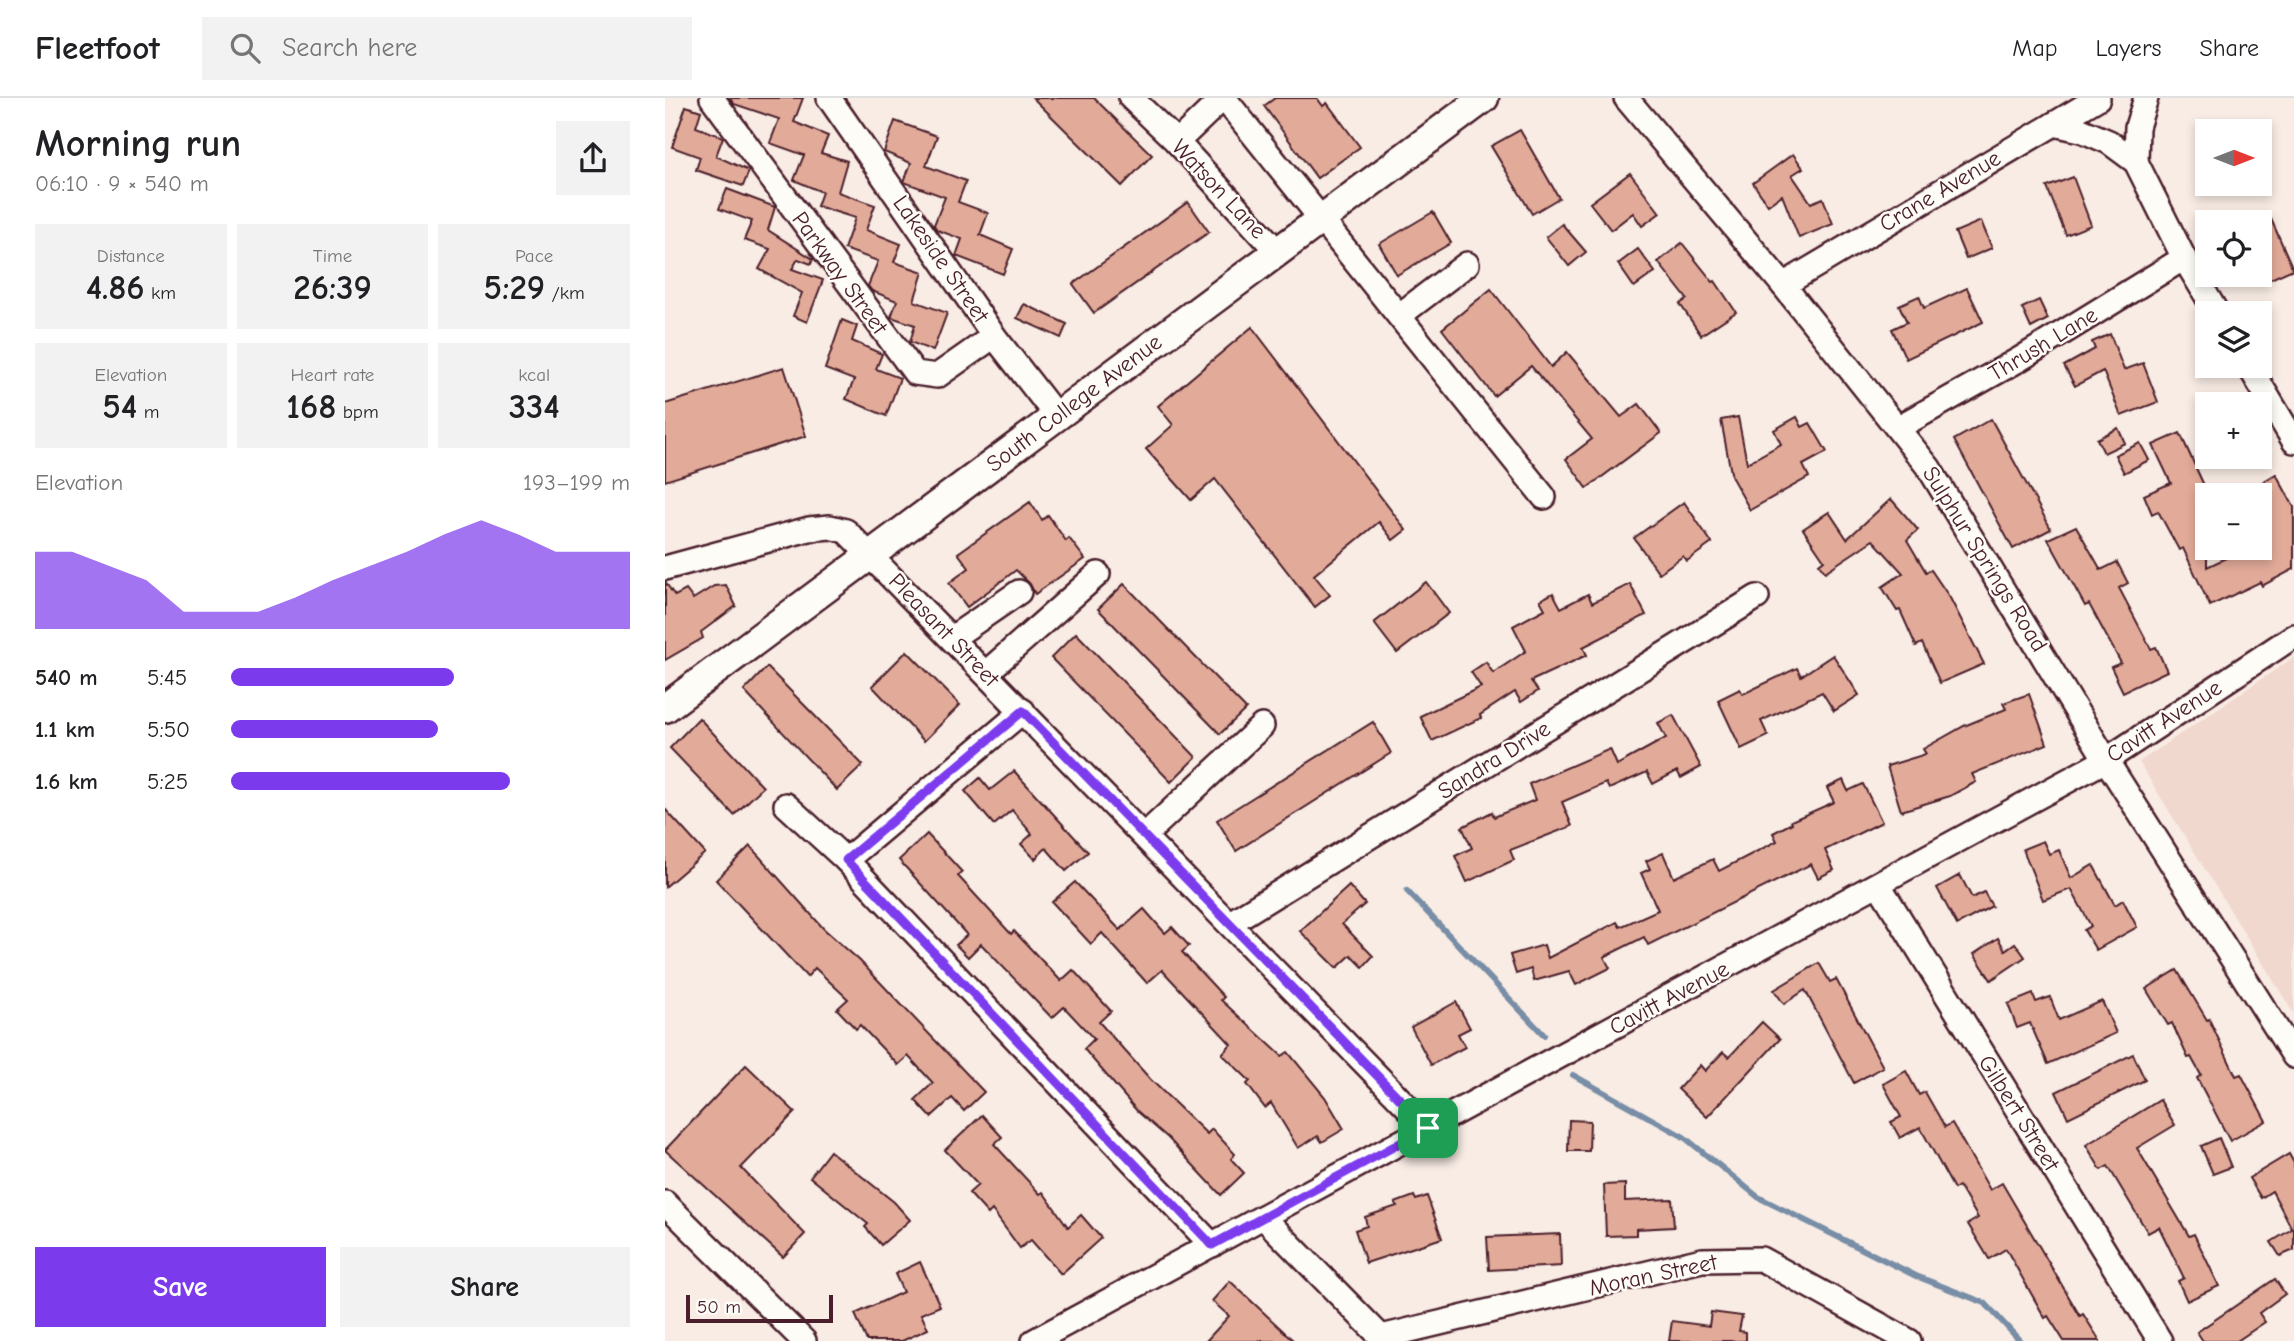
<!DOCTYPE html>
<meta charset="utf-8">
<style>
:root{--surface:#fff;--page:#f2f2f2;--text:#202124;--muted:#757577;--line:#e0e0e0;--accent:#7c3aed}
body{margin:0;font-family:"Comic Neue",sans-serif;background:var(--page);color:var(--text);height:100vh;display:flex;flex-direction:column;font-size:26px;white-space:nowrap}
*{box-sizing:border-box;margin:0}
p{font-size:23px;color:var(--muted)}
.icon{flex:none;width:38px;height:38px;fill:none;stroke:currentColor;stroke-width:2;stroke-linecap:round;stroke-linejoin:round}
.map{position:relative;flex:1;overflow:hidden}
.drawer{display:flex;flex-direction:column;background:var(--surface);width:665px}
.drawer>*{flex:none}
.needle{width:46px;rotate:90deg}
.fabs{position:absolute;left:1530px;top:21px;display:grid;gap:14px}
.fabs a{display:grid;place-items:center;width:77px;height:77px;border-radius:0px;background:var(--surface);box-shadow:0 4px 10px #0003;font-size:35px}
.scale{position:absolute;left:21px;bottom:18px;width:147px;box-sizing:border-box;padding-left:7px;border:4px solid #4a1f2b;border-top:0;font-size:19px;line-height:24px;white-space:nowrap;color:#4a1f2b;-webkit-text-stroke:5px #fdfcf7;paint-order:stroke}
.pin{position:absolute;display:grid;place-items:center;width:60px;height:60px;color:#fff;margin:-30px;border-radius:14px;box-shadow:0 4px 10px #0006}
.round{display:grid;place-items:center;flex:none;width:74px;height:74px;border-radius:0px;background:var(--page)}
.head{display:flex;align-items:center;justify-content:space-between;height:119px;padding:0 35px}
h1{font-size:38px;font-weight:800;line-height:52px}
.metrics{display:grid;grid-template-columns:repeat(3,1fr);gap:10px;height:119px;padding:7px 35px}
.metrics div{display:grid;align-content:center;border-radius:0px;background:var(--page);text-align:center}
.metrics b{font-size:35px;font-weight:800}
.metrics small{font-size:19px;font-weight:400}
.metrics p{font-size:19px}
.chart{height:196px;padding:14px 35px}
.chart p{display:flex;justify-content:space-between}
.chart svg{width:100%;height:126px;margin-top:7px;fill:var(--accent);opacity:.7}
.action{display:flex;gap:14px;margin-top:auto;padding:14px 35px}
.action a{flex:1;height:80px;border-radius:0px;background:var(--accent);color:#fff;font-size:28px;font-weight:800;line-height:80px;text-align:center}
.action a+a{background:var(--page);color:var(--text)}
ul{padding:0 35px;list-style:none;font-size:23px}
li{display:grid;grid-template-columns:112px 84px 1fr;align-items:center;height:52px}
li i{height:18px;border-radius:9px;background:var(--accent)}
header{display:flex;align-items:center;gap:42px;box-sizing:border-box;height:98px;padding:0 35px;background:var(--surface);border-bottom:2px solid var(--line)}
header strong{font-size:33px}
nav{display:flex;gap:38px;margin-inline-start:auto;font-size:24px}
.search{width:490px;height:63px;background:var(--page);display:flex;align-items:center;gap:18px;box-sizing:border-box;padding:0 24px;border-radius:0px;color:var(--muted);font-size:26px}
main{display:flex;flex:1;min-height:0}
.map>svg:first-child{display:block}
.built{fill:#f1d8ce}
.lines{fill:none;stroke-linecap:round;stroke-linejoin:round}
.stream{stroke:#788da6;stroke-width:6}
.building{fill:#e2ab99;stroke:#4a1f2b;stroke-width:2}
.minor-casing{stroke:#4a1f2b;stroke-width:28}
.major-casing{stroke:#4a1f2b;stroke-width:33}
.minor{stroke:#fdfcf7;stroke-width:23}
.major{stroke:#fdfcf7;stroke-width:28}
.route-casing{stroke:#fff;stroke-width:14}
.route{stroke:#7c3aed;stroke-width:9}
.labels{text-anchor:middle;dominant-baseline:central;stroke-width:5;stroke-linejoin:round;paint-order:stroke}
.street-label{font-size:23px;fill:#4a1f2b;stroke:#fdfcf7}
</style>
<header>
<strong>Fleetfoot</strong>
<div class="search"><svg class="icon" aria-label="search" viewBox="0 0 24 24"><circle cx="10" cy="10" r="6"/><path d="M15 15l6 6"/></svg>Search here</div>
<nav><a>Map</a><a>Layers</a><a>Share</a></nav>
</header>
<main>
<section class="drawer">
<div class="head"><div><h1>Morning run</h1><p>06:10 · 9 × 540 m</p></div><a class="round"><svg class="icon" aria-label="share" viewBox="0 0 24 24"><path d="M12 15V3M7 8l5-5 5 5M5 13v7h14v-7"/></svg></a></div>
<div class="metrics">
<div><p>Distance</p><b>4.86<small> km</small></b></div>
<div><p>Time</p><b>26:39</b></div>
<div><p>Pace</p><b>5:29<small> /km</small></b></div>
</div>
<div class="metrics">
<div><p>Elevation</p><b>54<small> m</small></b></div>
<div><p>Heart rate</p><b>168<small> bpm</small></b></div>
<div><p>kcal</p><b>334</b></div>
</div>
<div class="chart"><p><span>Elevation</span>193–199 m</p>
<svg viewBox="0 0 160 44" preserveAspectRatio="none"><path d="M0 44V17L10 17L20 22L30 27L40 38L50 38L60 38L70 33L80 27L90 22L100 17L110 11L120 6L130 11L140 17L150 17L160 17V44z"/></svg>
</div>
<ul>
<li><b>540 m</b>5:45<i style="width:56%"></i></li>
<li><b>1.1 km</b>5:50<i style="width:52%"></i></li>
<li><b>1.6 km</b>5:25<i style="width:70%"></i></li>
</ul>
<div class="action"><a>Save</a><a>Share</a></div>
</section>
<div class="map">
<svg width="1629" height="1243" viewBox="0 0 1629 1243">
<rect width="100%" height="100%" fill="#f8ece4"/>
<filter id="ink" filterUnits="userSpaceOnUse"><feTurbulence type="fractalNoise" baseFrequency=".0143" numOctaves="2"/><feDisplacementMap in="SourceGraphic" scale="14" xChannelSelector="R" yChannelSelector="G"/><feConvolveMatrix kernelMatrix="1 2 1 2 8 2 1 2 1" color-interpolation-filters="sRGB"/></filter>
<g filter="url(#ink)">
<polygon class="built" points="1629,559 1629,916 1474,664"/>
<g class="lines">
<g class="stream">
<polyline points="742,793 879,937"/>
<polyline points="908,977 1019,1039 1093,1099 1251,1178 1320,1205 1355,1243"/>
</g>
</g>
<g class="building">
<polygon points="64,0 138,0 129,24 163,38 156,55 182,63 173,94 210,107 201,132 236,146 229,164 258,174 249,203 282,215 268,253 245,244 250,227 226,219 232,203 207,193 203,188 213,163 179,151 190,120 152,108 157,94 129,82 139,57 105,45 114,21 69,6"/>
<polygon points="368,0 429,0 487,57 457,88"/>
<polygon points="610,0 652,0 658,8 662,5 695,49 652,80 599,8"/>
<polygon points="21,8 36,13 31,29 58,39 51,58 84,73 78,88 31,72 35,59 7,49"/>
<polygon points="230,23 272,38 261,68 301,83 293,104 323,115 315,137 348,151 338,176 291,158 297,141 272,132 269,127 280,99 239,84 246,65 219,54"/>
<polygon points="855,32 894,100 867,116 826,48"/>
<polygon points="1128,56 1138,70 1127,77 1146,105 1158,100 1168,126 1134,140 1117,97 1103,107 1088,85"/>
<polygon points="965,75 995,115 977,128 968,115 946,132 925,105"/>
<polygon points="1408,79 1426,127 1401,137 1382,89"/>
<polygon points="62,91 110,109 103,132 148,161 146,166 133,161 127,171 158,182 142,224 128,218 137,195 94,171 105,151 79,142 87,123 54,111"/>
<polygon points="523,104 544,134 429,215 408,186"/>
<polygon points="768,114 786,145 732,177 714,146"/>
<polygon points="1606,121 1628,171 1599,184 1594,173 1594,126"/>
<polygon points="1316,123 1327,150 1301,161 1290,134"/>
<polygon points="897,126 921,154 904,168 881,139"/>
<polygon points="1017,145 1048,184 1050,183 1071,214 1036,237 1015,206 1022,201 993,164"/>
<polygon points="973,151 990,174 969,189 953,166"/>
<polygon points="1302,190 1318,224 1241,261 1227,231 1242,224 1234,207 1254,198 1259,210"/>
<polygon points="826,191 886,269 902,254 956,319 974,306 996,335 922,390 901,361 927,341 866,268 829,298 777,231"/>
<polygon points="1374,202 1383,221 1366,230 1357,210"/>
<polygon points="359,206 402,226 396,240 352,220"/>
<polygon points="177,222 192,228 187,243 217,256 211,271 235,280 221,318 181,301 189,282 160,271"/>
<polygon points="587,229 741,432 728,442 714,424 649,477 665,497 650,509 550,381 526,402 481,351 508,327 493,308"/>
<polygon points="1445,236 1459,272 1478,265 1493,304 1456,318 1438,273 1410,288 1399,268 1430,251 1427,244"/>
<polygon points="119,269 141,338 0,383 0,306"/>
<polygon points="1073,319 1082,365 1116,346 1109,332 1132,319 1137,329 1145,325 1162,354 1138,367 1144,379 1085,412 1067,380 1056,322"/>
<polygon points="1326,321 1386,431 1348,451 1289,342"/>
<polygon points="1453,330 1460,345 1439,355 1432,341"/>
<polygon points="1515,335 1542,394 1542,469 1582,450 1594,450 1594,386 1611,376 1629,409 1629,471 1597,488 1595,484 1545,508 1518,450 1514,452 1493,413 1487,416 1479,397 1506,385 1488,347"/>
<polygon points="1475,345 1484,362 1459,375 1450,357"/>
<polygon points="1226,401 1253,432 1242,442 1261,474 1266,472 1285,500 1319,566 1275,585 1257,545 1251,548 1235,512 1232,513 1217,489 1238,475 1208,442 1160,474 1154,466 1159,462 1138,431 1164,414 1182,441"/>
<polygon points="365,404 377,422 383,417 401,443 404,440 420,461 370,496 365,486 351,472 302,509 284,485 304,470 293,455"/>
<polygon points="1019,404 1047,445 1022,463 1018,458 994,475 969,440"/>
<polygon points="1411,428 1436,472 1452,464 1463,485 1454,490 1486,551 1491,549 1502,573 1458,594 1446,569 1456,565 1424,506 1420,508 1383,441"/>
<polygon points="0,484 10,498 21,492 28,501 49,488 61,487 71,508 36,534 38,540 0,562"/>
<polygon points="761,484 784,515 732,555 709,525"/>
<polygon points="459,486 581,611 555,636 433,511"/>
<polygon points="965,486 981,517 918,549 922,557 866,583 873,593 856,604 850,594 815,617 816,620 767,643 755,618 816,589 806,574 821,564 828,575 861,553 848,528 880,511 875,502 888,495 896,510 923,496 927,505"/>
<polygon points="411,535 531,659 506,684 386,560"/>
<polygon points="242,553 295,607 259,643 207,588"/>
<polygon points="1168,557 1194,597 1169,613 1157,594 1096,623 1103,638 1076,651 1053,602 1075,591 1078,596 1132,570 1136,578"/>
<polygon points="102,569 198,667 172,692 79,593"/>
<polygon points="1364,596 1382,646 1307,676 1311,684 1285,698 1236,713 1222,668 1261,656 1258,651 1299,628 1341,611 1338,605"/>
<polygon points="1008,617 1036,669 1016,680 1012,673 988,686 982,674 944,691 941,685 897,704 907,728 845,752 849,762 802,784 790,758 807,750 797,729 827,714 829,719 870,702 864,686 945,651 952,667 1001,640 993,625"/>
<polygon points="34,620 98,689 69,717 5,650"/>
<polygon points="708,624 726,655 571,753 552,722"/>
<polygon points="349,673 423,754 401,773 381,750 370,761 356,746 367,736 347,712 329,727 300,693 315,680 325,692"/>
<polygon points="1178,682 1183,693 1198,686 1217,724 1160,752 1169,772 1153,780 1146,766 983,847 979,839 939,859 945,870 911,887 904,873 869,883 866,871 851,876 845,857 879,847 883,860 952,824 955,829 993,812 976,775 985,771 981,763 998,755 1009,780 1048,761 1054,773 1112,743 1108,735 1127,725 1126,723 1169,704 1162,690"/>
<polygon points="0,711 40,755 0,789"/>
<polygon points="262,736 297,774 293,778 346,836 349,833 396,883 408,872 446,913 434,924 486,982 542,1036 547,1031 570,1056 566,1061 579,1075 556,1097 503,1040 472,1013 419,951 429,941 399,909 387,920 316,846 303,859 291,847 302,837 234,762"/>
<polygon points="1378,743 1384,756 1394,752 1406,780 1428,767 1450,807 1458,802 1472,829 1431,852 1419,832 1426,828 1406,791 1378,802 1358,751"/>
<polygon points="85,748 159,831 195,863 319,994 299,1013 287,1000 266,1019 250,1002 268,985 243,958 233,967 195,927 191,931 172,911 183,901 150,870 142,879 51,782"/>
<polygon points="1295,777 1307,800 1319,794 1327,808 1292,827 1272,790"/>
<polygon points="410,784 455,832 479,811 500,835 507,829 524,848 517,854 559,899 556,902 617,958 623,954 660,999 679,1031 657,1044 653,1038 633,1050 606,1005 600,1010 582,986 585,983 557,956 566,946 497,872 482,885 437,835 426,846 387,804"/>
<polygon points="684,788 700,806 677,826 708,858 698,869 686,857 672,870 635,833"/>
<polygon points="1333,840 1340,852 1350,845 1360,859 1326,882 1309,856"/>
<polygon points="1154,865 1165,884 1171,881 1218,969 1189,985 1140,892 1119,906 1109,892"/>
<polygon points="1512,872 1542,922 1544,921 1571,978 1576,976 1601,1023 1565,1043 1532,980 1536,977 1526,959 1523,960 1507,925 1503,927 1481,891"/>
<polygon points="1368,896 1371,904 1385,899 1394,922 1437,903 1451,935 1383,966 1365,925 1352,930 1343,906"/>
<polygon points="791,904 805,930 793,936 800,949 766,967 746,929"/>
<polygon points="1097,924 1115,941 1042,1019 1013,991 1035,967 1040,973 1058,954 1064,959"/>
<polygon points="1468,956 1480,982 1403,1020 1391,994"/>
<polygon points="81,967 130,1014 76,1070 140,1136 118,1159 0,1052"/>
<polygon points="1241,973 1254,997 1260,994 1280,1029 1287,1025 1325,1092 1337,1085 1415,1218 1418,1216 1435,1243 1399,1243 1383,1218 1380,1220 1341,1151 1324,1161 1303,1126 1313,1120 1294,1088 1289,1091 1255,1029 1235,1040 1226,1024 1236,1019 1218,986"/>
<polygon points="1495,1002 1510,1027 1472,1050 1524,1138 1529,1136 1554,1188 1522,1203 1513,1183 1519,1180 1494,1129 1483,1135 1443,1068 1436,1072 1421,1047"/>
<polygon points="317,1017 337,1039 329,1046 375,1096 378,1094 403,1129 416,1117 436,1140 396,1176 366,1142 355,1150 327,1112 323,1116 304,1095 313,1087 280,1052"/>
<polygon points="904,1022 925,1023 924,1053 903,1053"/>
<polygon points="1554,1040 1566,1069 1548,1076 1536,1048"/>
<polygon points="165,1053 229,1104 245,1122 216,1147 200,1129 203,1126 145,1079"/>
<polygon points="1624,1056 1629,1065 1629,1152 1615,1158 1606,1144 1627,1131 1607,1093 1596,1100 1584,1080"/>
<polygon points="960,1086 960,1103 1007,1101 1009,1129 971,1131 971,1137 941,1138 939,1087"/>
<polygon points="749,1098 751,1102 762,1098 777,1140 701,1165 690,1132 702,1128 700,1119 732,1108 730,1105"/>
<polygon points="895,1136 896,1168 824,1172 822,1139"/>
<polygon points="255,1164 275,1208 256,1216 263,1231 237,1243 202,1243 190,1216 238,1194 230,1176"/>
<polygon points="1610,1181 1620,1196 1594,1215 1600,1224 1572,1243 1538,1243 1532,1234"/>
<polygon points="565,1183 629,1243 541,1243 564,1218 547,1203"/>
<polygon points="1046,1214 1077,1218 1074,1233 1081,1234 1081,1243 1004,1243 1007,1223 1044,1228"/>
</g>
<g class="lines">
<defs>
<g id="minor">
<polyline points="47,0 250,275 272,278 329,238"/>
<polyline points="164,0 329,238 392,319"/>
<polyline points="466,0 512,44 612,153"/>
<polyline points="559,0 879,399"/>
<polyline points="961,0 1118,187 1264,370 1441,662 1629,958"/>
<polyline points="1389,26 1416,32 1444,44 1471,64 1519,160 1552,215"/>
<polyline points="512,44 558,0"/>
<polyline points="1471,64 1472,29 1481,0"/>
<polyline points="1118,187 1433,0"/>
<polyline points="735,217 802,166"/>
<polyline points="1584,268 1629,343"/>
<polyline points="1234,329 1355,261 1519,160"/>
<polyline points="0,470 144,431 165,429 181,433 763,1030"/>
<polyline points="287,540 354,494"/>
<polyline points="321,575 433,476"/>
<polyline points="121,707 181,762 547,1147"/>
<polyline points="479,738 597,628"/>
<polyline points="181,762 358,613"/>
<polyline points="1214,787 1495,1243"/>
<polyline points="565,825 1092,499"/>
<polyline points="0,1105 139,1243"/>
<polyline points="598,1119 720,1243"/>
<polyline points="716,1239 1037,1162 1096,1161 1244,1243"/>
<polyline points="369,1243 1441,662 1629,538"/>
</g>
<polyline id="major" points="0,610 819,0"/>
</defs>
<use href="#minor" class="minor-casing"/>
<use href="#major" class="major-casing"/>
<use href="#minor" class="minor"/>
<use href="#major" class="major"/>
</g>
</g>
<g class="lines" filter="url(#ink)">
<defs>
<polygon id="route" points="358,613 763,1030 547,1147 181,762"/>
</defs>
<use href="#route" class="route-casing"/>
<use href="#route" class="route"/>
</g>
<g class="labels">
<g class="street-label">
<text transform="translate(554 91) rotate(47)">Watson Lane</text>
<text transform="translate(1275 93) rotate(-31)">Crane Avenue</text>
<text transform="translate(276 161) rotate(55)">Lakeside Street</text>
<text transform="translate(175 175) rotate(54)">Parkway Street</text>
<text transform="translate(1378 246) rotate(-31)">Thrush Lane</text>
<text transform="translate(409 305) rotate(-37)">South College Avenue</text>
<text transform="translate(1320 461) rotate(58)">Sulphur Springs Road</text>
<text transform="translate(279 532) rotate(46)">Pleasant Street</text>
<text transform="translate(1499 623) rotate(-33)">Cavitt Avenue</text>
<text transform="translate(829 662) rotate(-32)">Sandra Drive</text>
<text transform="translate(1004 900) rotate(-28)">Cavitt Avenue</text>
<text transform="translate(1354 1015) rotate(58)">Gilbert Street</text>
<text transform="translate(988 1177) rotate(-12)">Moran Street</text>
</g>
</g>
</svg>
<div class="fabs">
<a><svg class="needle" viewBox="-14 -14 28 28"><path d="M0-13l5 13h-10z" fill="#e53935"/><path d="M0 13l5-13h-10z" fill="#757577"/></svg></a>
<a><svg class="icon" aria-label="locate" viewBox="0 0 24 24"><circle cx="12" cy="12" r="6"/><path d="M12 2v4M12 18v4M2 12h4M18 12h4"/></svg></a>
<a><svg class="icon" aria-label="layers" viewBox="0 0 24 24"><path d="M12 4l9 5-9 5-9-5zM3 14l9 5 9-5"/></svg></a>
<a>+</a>
<a>−</a>
</div>
<div class="scale">50 m</div>
<div class="pin" style="left:763px;top:1030px;background:#1e9e55"><svg class="icon" aria-label="arrive" viewBox="0 0 24 24"><path d="M6 21V4h12l-3 4 3 4H6"/></svg></div>
</div>
</main>
